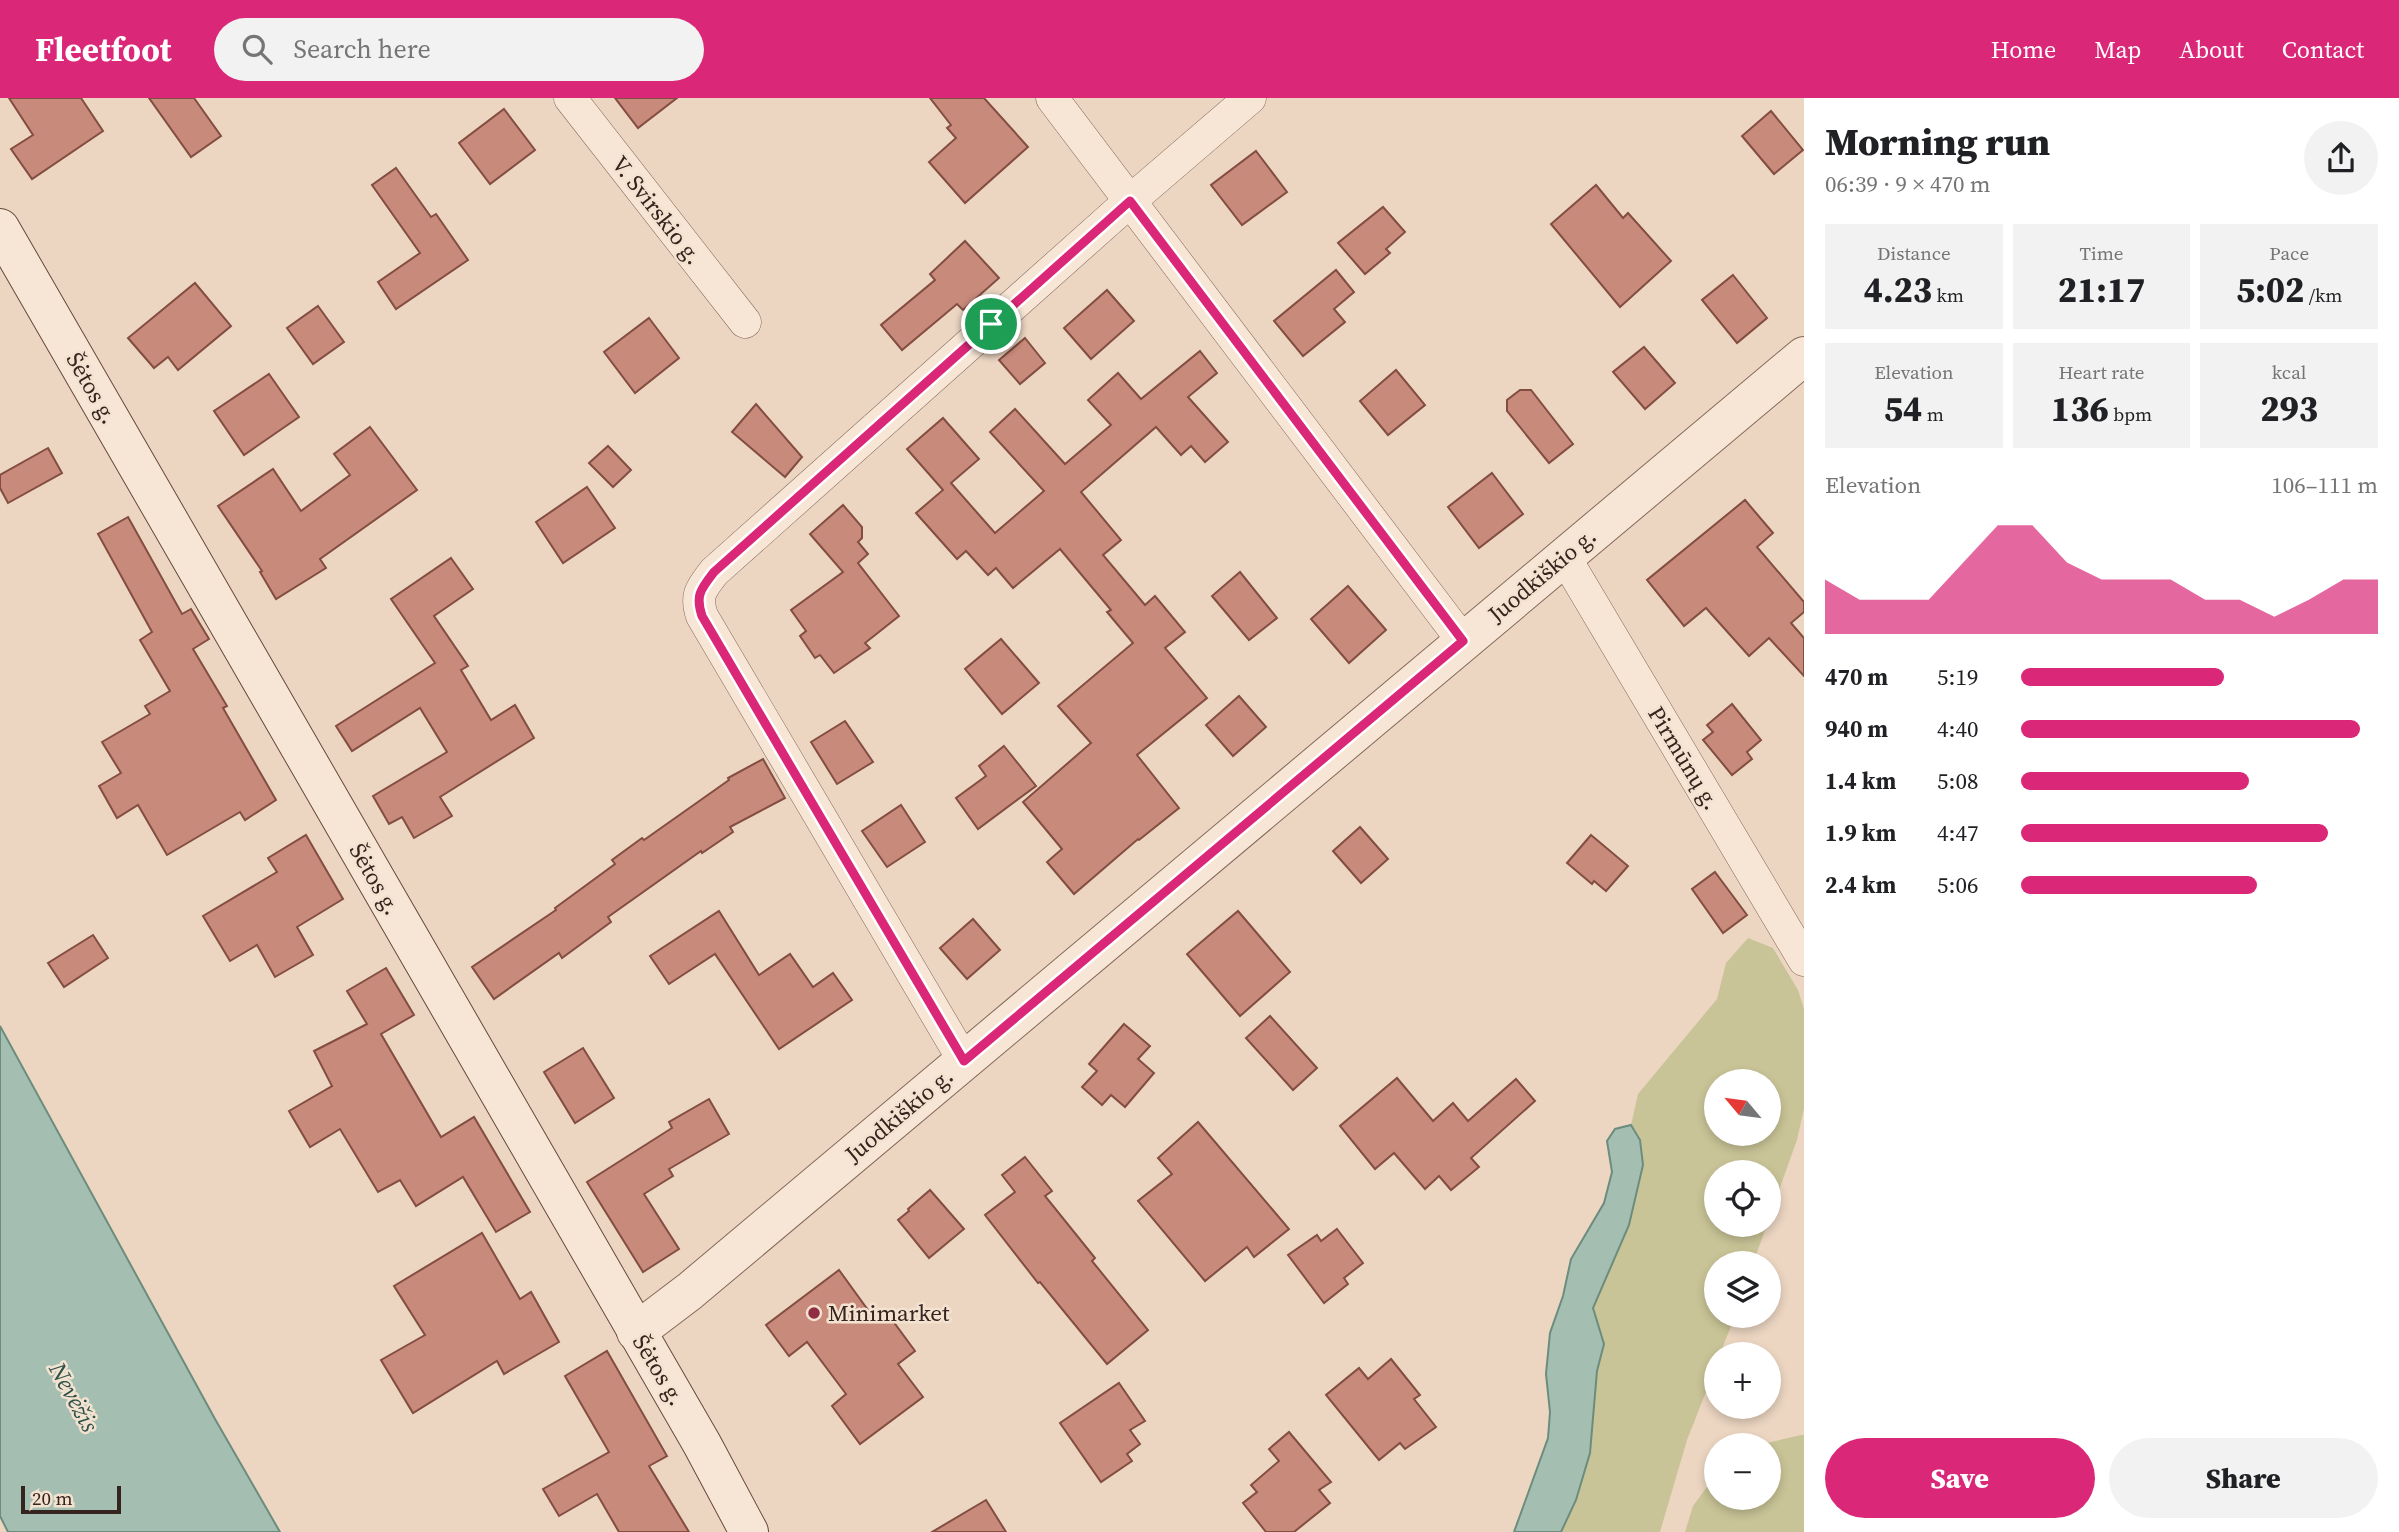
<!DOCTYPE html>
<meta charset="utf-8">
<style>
:root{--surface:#fff;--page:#f2f2f2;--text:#202124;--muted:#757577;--accent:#db2777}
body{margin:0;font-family:"Source Serif 4",serif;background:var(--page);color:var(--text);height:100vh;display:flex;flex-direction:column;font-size:26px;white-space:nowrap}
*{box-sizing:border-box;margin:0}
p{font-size:23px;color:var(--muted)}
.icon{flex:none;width:38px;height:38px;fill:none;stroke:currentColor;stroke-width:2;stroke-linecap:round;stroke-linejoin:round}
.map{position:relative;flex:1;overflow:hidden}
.panel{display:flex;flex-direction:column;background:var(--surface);width:595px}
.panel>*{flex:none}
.needle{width:46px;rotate:299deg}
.controls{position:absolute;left:1704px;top:971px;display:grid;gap:14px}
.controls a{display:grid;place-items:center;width:77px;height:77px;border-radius:50%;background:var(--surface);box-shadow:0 4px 10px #0003;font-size:35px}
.scale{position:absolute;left:21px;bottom:18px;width:100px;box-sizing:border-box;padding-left:7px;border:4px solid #35241e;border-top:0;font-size:19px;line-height:24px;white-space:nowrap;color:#35241e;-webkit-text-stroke:5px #f4e2d1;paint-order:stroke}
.pin{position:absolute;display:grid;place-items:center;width:60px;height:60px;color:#fff;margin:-30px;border:4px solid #fff;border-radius:50%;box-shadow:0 2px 7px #0007}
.round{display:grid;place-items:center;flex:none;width:74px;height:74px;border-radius:37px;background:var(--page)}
.headline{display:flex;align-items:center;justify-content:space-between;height:119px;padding:0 21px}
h1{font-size:38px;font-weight:800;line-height:52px}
.stats{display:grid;grid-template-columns:repeat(3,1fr);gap:10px;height:119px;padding:7px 21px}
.stats div{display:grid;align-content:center;border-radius:0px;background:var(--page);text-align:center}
.stats b{font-size:35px;font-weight:800}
.stats small{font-size:19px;font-weight:400}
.stats p{font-size:19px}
.chart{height:196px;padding:14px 21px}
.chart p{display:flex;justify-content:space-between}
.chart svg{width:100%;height:126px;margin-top:7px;fill:var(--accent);opacity:.7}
.action{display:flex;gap:14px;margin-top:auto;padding:14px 21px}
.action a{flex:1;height:80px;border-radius:42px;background:var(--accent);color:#fff;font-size:28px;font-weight:800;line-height:80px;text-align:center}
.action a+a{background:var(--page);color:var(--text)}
ul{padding:0 21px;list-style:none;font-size:23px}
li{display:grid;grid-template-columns:112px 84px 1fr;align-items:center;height:52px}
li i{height:18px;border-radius:9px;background:var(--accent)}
header{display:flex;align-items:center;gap:42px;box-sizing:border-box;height:98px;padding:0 35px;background:var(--accent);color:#fff}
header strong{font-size:33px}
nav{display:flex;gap:38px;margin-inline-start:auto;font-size:24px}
.search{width:490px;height:63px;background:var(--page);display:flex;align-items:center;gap:18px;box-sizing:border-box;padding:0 24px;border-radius:38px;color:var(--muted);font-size:26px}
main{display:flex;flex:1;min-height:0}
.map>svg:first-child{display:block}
.green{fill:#c9c497;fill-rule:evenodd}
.water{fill:#a4bfb1;stroke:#6c8c7d;stroke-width:2}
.building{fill:#c88a7a;stroke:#834d41;stroke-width:2}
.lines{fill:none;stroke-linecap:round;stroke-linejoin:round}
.minor-casing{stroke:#85685a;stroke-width:33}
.tertiary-casing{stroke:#85685a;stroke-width:40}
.secondary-casing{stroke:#66493d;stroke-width:40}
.minor{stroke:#f7e6d5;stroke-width:32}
.tertiary{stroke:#f7e6d5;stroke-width:38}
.secondary{stroke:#f7e6d5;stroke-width:38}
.route-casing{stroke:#fff;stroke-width:14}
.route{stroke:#db2777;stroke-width:9}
.poi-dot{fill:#912d43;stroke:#f4e2d1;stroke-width:2.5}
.labels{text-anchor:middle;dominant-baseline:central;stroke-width:5;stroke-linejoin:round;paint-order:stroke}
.street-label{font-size:23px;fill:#35241e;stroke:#f4e2d1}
.poi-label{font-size:23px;fill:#35241e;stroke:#f4e2d1;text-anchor:start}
.water-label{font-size:24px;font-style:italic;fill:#2e544a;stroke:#f4e2d1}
</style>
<header>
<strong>Fleetfoot</strong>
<div class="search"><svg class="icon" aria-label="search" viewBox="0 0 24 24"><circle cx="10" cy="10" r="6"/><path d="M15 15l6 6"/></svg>Search here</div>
<nav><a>Home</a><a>Map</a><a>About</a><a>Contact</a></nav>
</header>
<main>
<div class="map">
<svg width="1804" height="1434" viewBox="0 0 1804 1434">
<rect width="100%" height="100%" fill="#ecd6c2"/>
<g class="green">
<path d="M1748 840 1773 850 1798 892 1804 911V1010L1797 1042 1769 1120V1074H1717V1127H1767L1753 1165 1717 1166V1218H1735L1720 1256H1717V1266L1687 1342 1660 1434H1561L1576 1402 1590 1355 1597 1273 1604 1246 1593 1210 1608 1171 1640 1042 1631 1027 1638 996 1717 901 1726 865ZM1717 984H1769V1036H1717Z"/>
<polygon points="1801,1337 1804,1337 1804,1434 1685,1434 1693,1408 1717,1375 1717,1400 1769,1400 1769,1348 1758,1347"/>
</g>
<g class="water">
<polygon points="0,928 215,1321 280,1434 8,1434 0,1418"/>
<polygon points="1631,1027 1640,1042 1643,1067 1629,1127 1593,1210 1604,1246 1597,1273 1590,1355 1576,1402 1561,1434 1514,1434 1548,1340 1550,1314 1546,1276 1550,1235 1563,1198 1571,1161 1604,1105 1612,1074 1607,1043 1615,1031"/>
</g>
<g class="building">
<polygon points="9,0 81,0 103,33 32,81 11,51 33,37"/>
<polygon points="149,0 194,0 221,38 191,59"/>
<polygon points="615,0 677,0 638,30"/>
<polygon points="930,0 984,0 1028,49 965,105 929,64 956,40 947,30 951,27"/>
<polygon points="504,11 535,52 490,86 459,45"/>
<polygon points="1771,13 1803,52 1774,76 1742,38"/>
<polygon points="1256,53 1287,94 1242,127 1211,87"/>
<polygon points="396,70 431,119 436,116 468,162 396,211 378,184 420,155 372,87"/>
<polygon points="1596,87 1623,120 1628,115 1671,163 1620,209 1551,126"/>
<polygon points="1383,109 1405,134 1386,151 1390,155 1365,176 1338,145"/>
<polygon points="965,143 999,180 963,212 957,206 902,252 881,227 935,182 930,176"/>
<polygon points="1336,172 1354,194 1334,211 1345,224 1303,258 1274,223"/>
<polygon points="1733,177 1767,220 1737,245 1702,202"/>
<polygon points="195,185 231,228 178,272 168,259 154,270 128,240"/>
<polygon points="1107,192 1134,223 1091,261 1064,230"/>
<polygon points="318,208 344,244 313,266 287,230"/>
<polygon points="649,220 679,260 635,295 604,254"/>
<polygon points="1025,240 1045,265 1020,286 999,262"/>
<polygon points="1644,249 1675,285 1645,311 1613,274"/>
<polygon points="1200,253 1217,275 1188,299 1228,344 1205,364 1191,348 1181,357 1156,329 1081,394 1121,442 1103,457 1145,507 1155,498 1185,534 1165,550 1207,600 1137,657 1179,710 1139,742 1138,741 1074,796 1047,764 1062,751 1023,704 1091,645 1058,608 1133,545 1107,514 1111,512 1060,451 1013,490 996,470 988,477 966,453 957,461 916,415 943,392 907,351 943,320 979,361 951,385 995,435 1044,393 990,334 1015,311 1065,366 1111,327 1088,302 1118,275 1141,301"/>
<polygon points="1396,272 1425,307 1388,337 1360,303"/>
<polygon points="269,276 299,319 244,357 214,313"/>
<polygon points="1520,292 1531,292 1573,346 1549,365 1507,313 1507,302"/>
<polygon points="756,306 802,359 785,379 732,334"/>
<polygon points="370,329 417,392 320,461 326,470 276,501 260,474 262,473 218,408 273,371 301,413 350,377 334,356"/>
<polygon points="608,348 631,372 613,389 589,365"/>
<polygon points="48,350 62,375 8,405 0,390 0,377"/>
<polygon points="1492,375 1523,416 1479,450 1448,409"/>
<polygon points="587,389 615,430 563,465 536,424"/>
<polygon points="1745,402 1773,435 1757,449 1804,504 1804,514 1791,525 1804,540 1804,578 1769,540 1749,558 1706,510 1684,528 1647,482"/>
<polygon points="843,407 862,429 862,440 858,444 868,456 858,465 899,518 865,545 870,550 834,575 820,557 815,560 800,538 806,533 791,512 843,474 810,436"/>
<polygon points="128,419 182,516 191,511 209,541 193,551 227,608 223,610 276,702 245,722 240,714 167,757 138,707 117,720 99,688 121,675 102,644 150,616 145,608 170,593 140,542 152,534 98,436"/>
<polygon points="451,460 473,491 434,518 468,568 461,572 491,622 515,607 534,640 440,699 452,718 414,740 402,719 389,726 373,698 447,654 420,610 352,653 336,628 435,565 391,501"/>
<polygon points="1240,474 1277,520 1249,542 1212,498"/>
<polygon points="1348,488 1386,532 1349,565 1311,521"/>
<polygon points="1001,541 1039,585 1002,616 965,571"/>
<polygon points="1239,598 1266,629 1233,658 1206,627"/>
<polygon points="1732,606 1761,642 1747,654 1752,661 1732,677 1703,642 1713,634 1707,627"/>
<polygon points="845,623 873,664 837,686 811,644"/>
<polygon points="1004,648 1036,688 978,731 956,700 986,678 979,668"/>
<polygon points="763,661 785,700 730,729 733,734 702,755 701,753 608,819 611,824 562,860 559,855 494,901 472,869 556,812 555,810 615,766 612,762 642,740 644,742 729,682 728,680"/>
<polygon points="901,707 925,744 887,769 862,733"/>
<polygon points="1360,729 1388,761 1361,785 1333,753"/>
<polygon points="306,737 343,801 297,829 313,857 275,879 257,847 230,863 203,818 277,774 268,760"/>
<polygon points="1591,737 1628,768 1606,793 1594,783 1592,786 1567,765"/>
<polygon points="1715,774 1747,817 1723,835 1692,791"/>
<polygon points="719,813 759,877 790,856 813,889 833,875 852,902 779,951 715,856 669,886 650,858"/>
<polygon points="1238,813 1290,874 1240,918 1187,856"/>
<polygon points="973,821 1000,852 967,881 940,850"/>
<polygon points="93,837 108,860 64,889 48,865"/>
<polygon points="386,870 414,917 381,936 441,1039 474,1019 530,1114 496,1134 463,1079 416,1108 400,1082 378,1094 340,1031 310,1049 289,1013 332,988 314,953 367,926 347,893"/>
<polygon points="1270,918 1317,970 1293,992 1246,940"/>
<polygon points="1124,926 1150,948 1138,961 1154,975 1125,1009 1111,997 1102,1007 1082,989 1097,973 1089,966"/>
<polygon points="583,950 614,1000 575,1025 544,974"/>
<polygon points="1397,980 1433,1023 1453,1005 1468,1023 1516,981 1535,1003 1471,1060 1479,1069 1451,1092 1439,1078 1425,1091 1394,1055 1375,1071 1340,1028"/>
<polygon points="709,1001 729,1036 669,1071 673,1078 644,1096 679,1151 643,1174 587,1084 672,1030 669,1024"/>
<polygon points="1198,1024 1289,1131 1254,1159 1247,1149 1205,1183 1138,1103 1172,1076 1158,1060"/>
<polygon points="1025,1059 1052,1093 1045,1098 1095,1160 1092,1163 1148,1232 1107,1266 1040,1184 1038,1185 985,1117 1015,1094 1002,1077"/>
<polygon points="930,1092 964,1131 929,1160 898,1122 909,1113 908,1111"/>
<polygon points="1337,1131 1363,1165 1344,1180 1348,1186 1324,1205 1288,1157 1317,1137 1321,1143"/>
<polygon points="482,1135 520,1201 531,1194 559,1244 504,1276 497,1263 413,1315 381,1262 425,1237 394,1188"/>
<polygon points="839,1172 876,1223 887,1215 915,1253 898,1266 923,1299 860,1346 832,1308 846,1296 807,1244 789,1258 766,1227"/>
<polygon points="607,1253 667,1358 649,1368 689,1434 619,1434 597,1396 559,1418 543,1391 609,1354 565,1278"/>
<polygon points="1391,1261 1420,1297 1414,1301 1436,1329 1405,1351 1400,1345 1379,1362 1326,1297 1359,1270 1368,1281"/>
<polygon points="1119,1285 1145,1323 1130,1332 1140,1346 1127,1356 1132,1363 1101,1384 1060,1325"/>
<polygon points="1289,1334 1331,1384 1319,1392 1330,1405 1294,1434 1266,1434 1243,1405 1257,1394 1251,1387 1279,1363 1269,1351"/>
<polygon points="986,1402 1006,1434 932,1434"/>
</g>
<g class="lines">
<defs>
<g id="minor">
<polyline points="570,0 745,224"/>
<polyline points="1052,0 1463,543"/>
<polyline points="1564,458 1804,862"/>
<path d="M964 963 702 518C695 497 701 491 714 474L1130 103 1250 0"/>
</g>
<polyline id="tertiary" points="636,1234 690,1193 1804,258"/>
<polyline id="secondary" points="0,130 702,1346 749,1434"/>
</defs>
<use href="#minor" class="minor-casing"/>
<use href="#tertiary" class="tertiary-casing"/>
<use href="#secondary" class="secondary-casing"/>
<use href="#minor" class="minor"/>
<use href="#tertiary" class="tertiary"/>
<use href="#secondary" class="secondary"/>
</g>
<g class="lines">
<defs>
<path id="route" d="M1130 103 1463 543 964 963 702 518C695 497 701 491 714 474Z"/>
</defs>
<use href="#route" class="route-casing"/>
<use href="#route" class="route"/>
</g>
<circle class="poi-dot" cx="814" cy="1215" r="7"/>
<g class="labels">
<g class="street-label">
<text transform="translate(657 112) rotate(52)">V. Svirskio g.</text>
<text transform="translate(92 290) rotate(60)">Šėtos g.</text>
<text transform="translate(1542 477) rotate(-40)">Juodkiškio g.</text>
<text transform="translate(1684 660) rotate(59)">Pirmūnų g.</text>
<text transform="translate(375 781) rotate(60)">Šėtos g.</text>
<text transform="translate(899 1017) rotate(-40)">Juodkiškio g.</text>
<text transform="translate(659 1272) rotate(59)">Šėtos g.</text>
</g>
<g class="poi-label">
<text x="828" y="1215">Minimarket</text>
</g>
<g class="water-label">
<text transform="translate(74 1299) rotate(61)">Nevėžis</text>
</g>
</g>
</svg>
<div class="controls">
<a><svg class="needle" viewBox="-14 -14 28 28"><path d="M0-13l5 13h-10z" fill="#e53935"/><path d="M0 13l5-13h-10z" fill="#757577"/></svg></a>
<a><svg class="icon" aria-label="locate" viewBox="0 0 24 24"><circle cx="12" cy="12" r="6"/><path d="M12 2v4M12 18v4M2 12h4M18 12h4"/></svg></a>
<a><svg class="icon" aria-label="layers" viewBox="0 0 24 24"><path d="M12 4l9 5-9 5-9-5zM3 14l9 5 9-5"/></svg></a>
<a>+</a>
<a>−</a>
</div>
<div class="scale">20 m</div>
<div class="pin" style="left:991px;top:226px;background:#1e9e55"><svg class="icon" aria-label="arrive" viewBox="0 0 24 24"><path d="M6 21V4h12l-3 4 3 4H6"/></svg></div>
</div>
<section class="panel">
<div class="headline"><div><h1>Morning run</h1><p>06:39 · 9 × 470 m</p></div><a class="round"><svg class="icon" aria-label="share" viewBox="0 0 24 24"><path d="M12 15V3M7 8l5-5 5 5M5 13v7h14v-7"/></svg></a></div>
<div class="stats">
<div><p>Distance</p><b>4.23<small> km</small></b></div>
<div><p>Time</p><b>21:17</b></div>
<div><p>Pace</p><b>5:02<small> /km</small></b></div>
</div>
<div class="stats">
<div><p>Elevation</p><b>54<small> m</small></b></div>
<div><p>Heart rate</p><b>136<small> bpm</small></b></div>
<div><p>kcal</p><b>293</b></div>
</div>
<div class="chart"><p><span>Elevation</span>106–111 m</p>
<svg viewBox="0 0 160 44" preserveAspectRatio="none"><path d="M0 44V25L10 32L20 32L30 32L40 19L50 6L60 6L70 19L80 25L90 25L100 25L110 32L120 32L130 38L140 32L150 25L160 25V44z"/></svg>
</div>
<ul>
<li><b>470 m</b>5:19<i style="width:57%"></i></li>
<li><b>940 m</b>4:40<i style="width:95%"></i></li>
<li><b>1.4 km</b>5:08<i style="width:64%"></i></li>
<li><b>1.9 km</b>4:47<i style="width:86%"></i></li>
<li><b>2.4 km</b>5:06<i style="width:66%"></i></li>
</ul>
<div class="action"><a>Save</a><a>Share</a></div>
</section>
</main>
